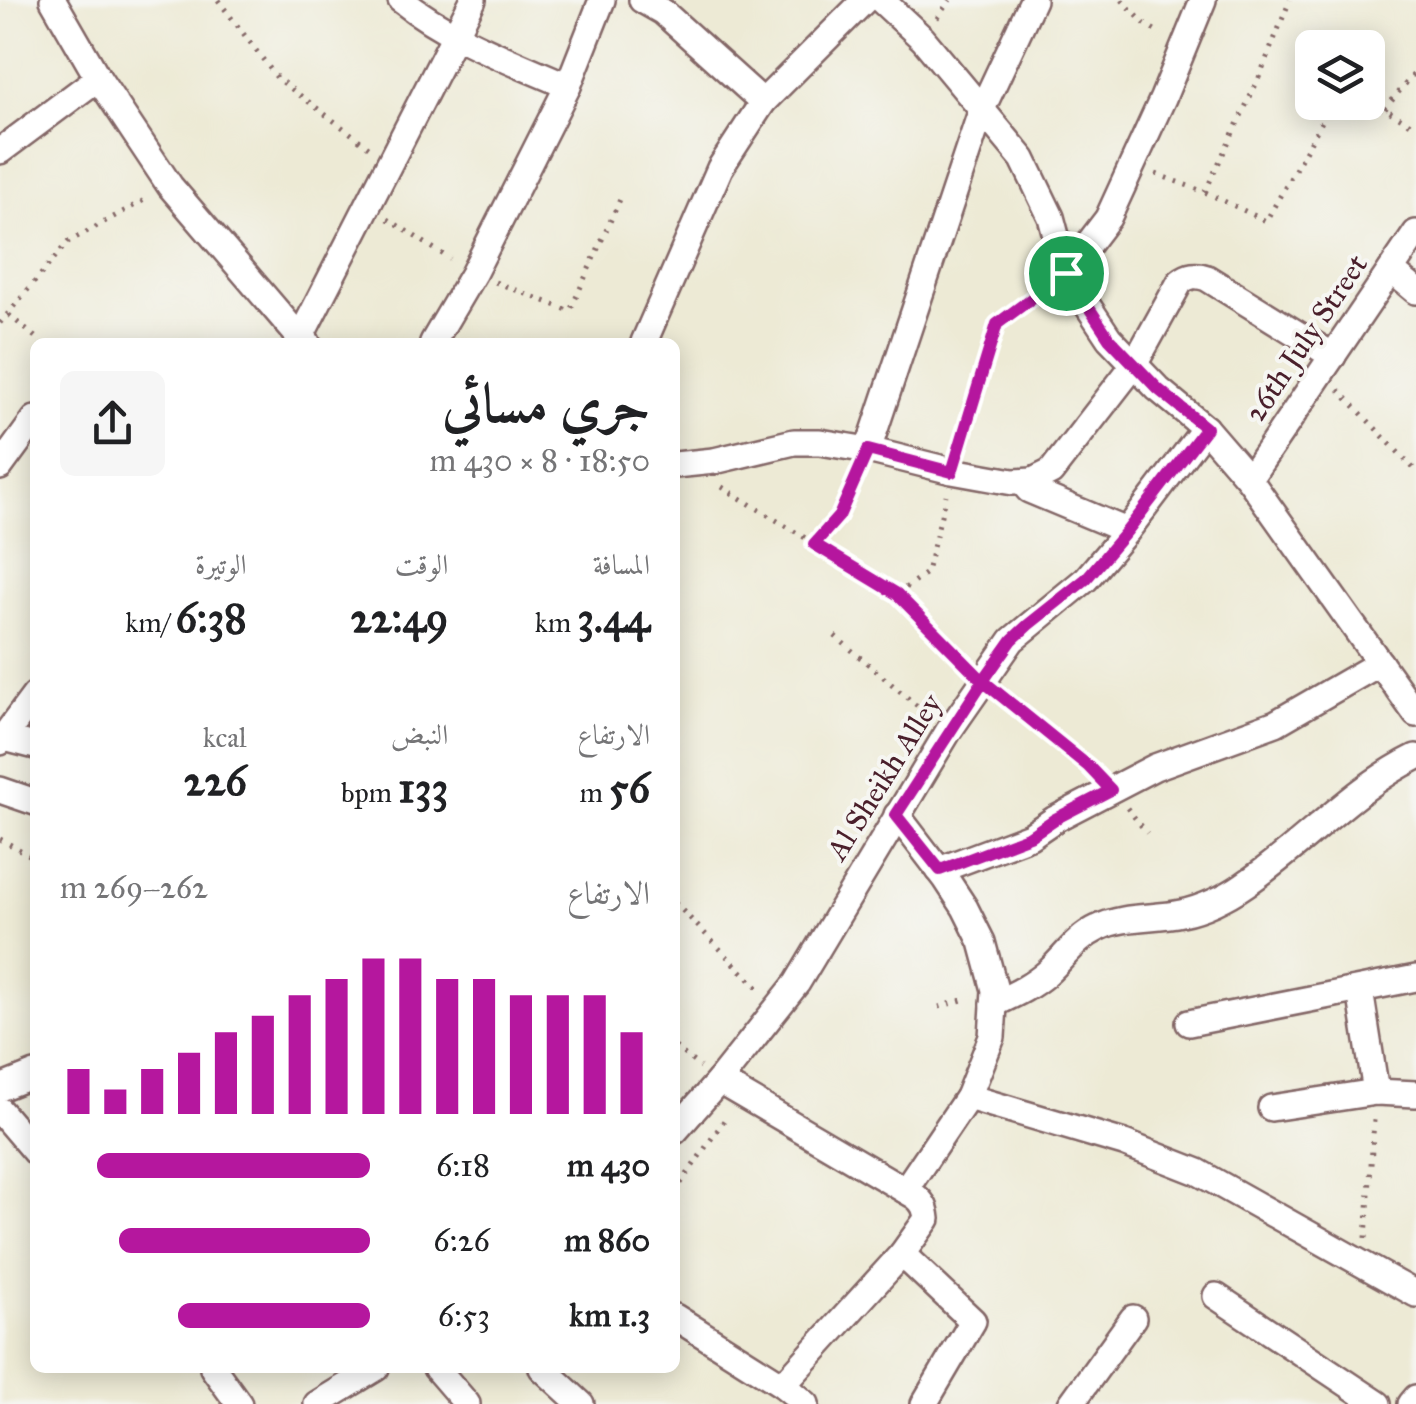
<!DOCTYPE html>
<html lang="ar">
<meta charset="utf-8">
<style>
:root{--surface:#fff;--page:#f6f6f6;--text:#202124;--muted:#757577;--accent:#b5179e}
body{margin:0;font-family:"IM FELL Great Primer",Amiri,serif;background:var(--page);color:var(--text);direction:rtl;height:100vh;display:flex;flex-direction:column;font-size:38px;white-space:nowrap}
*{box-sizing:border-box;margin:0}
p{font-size:32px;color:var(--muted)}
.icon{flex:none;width:55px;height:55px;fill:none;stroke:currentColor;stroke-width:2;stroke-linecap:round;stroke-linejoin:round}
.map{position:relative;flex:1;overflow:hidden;direction:ltr}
.panel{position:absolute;left:30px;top:338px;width:650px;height:1035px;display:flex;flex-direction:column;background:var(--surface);border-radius:15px;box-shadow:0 5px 25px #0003;direction:rtl}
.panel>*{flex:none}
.buttons{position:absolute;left:1295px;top:30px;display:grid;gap:20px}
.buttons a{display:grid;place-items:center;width:90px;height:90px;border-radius:15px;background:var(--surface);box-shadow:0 5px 25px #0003;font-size:50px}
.pin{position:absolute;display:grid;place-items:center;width:85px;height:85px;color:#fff;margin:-42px;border:5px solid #fff;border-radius:50%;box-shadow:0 2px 10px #0007}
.round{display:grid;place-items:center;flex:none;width:105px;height:105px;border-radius:15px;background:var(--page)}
.summary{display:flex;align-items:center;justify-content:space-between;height:170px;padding:0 30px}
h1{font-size:55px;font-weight:800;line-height:75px}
.figures{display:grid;grid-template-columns:repeat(3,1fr);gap:15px;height:170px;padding:10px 30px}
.figures div{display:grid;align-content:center}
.figures b{font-size:42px;font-weight:800}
.figures small{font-size:28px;font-weight:400}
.figures p{font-size:28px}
.chart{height:280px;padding:20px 30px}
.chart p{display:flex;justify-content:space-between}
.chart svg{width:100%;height:180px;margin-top:10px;stroke:var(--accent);stroke-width:6}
ul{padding:0 30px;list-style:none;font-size:32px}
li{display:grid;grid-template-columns:160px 120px 1fr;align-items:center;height:75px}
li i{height:25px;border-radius:12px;background:var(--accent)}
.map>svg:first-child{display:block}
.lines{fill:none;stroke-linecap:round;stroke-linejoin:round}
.street-casing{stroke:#836666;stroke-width:30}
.path{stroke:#836666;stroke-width:5;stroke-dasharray:2.5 8;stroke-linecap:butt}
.street{stroke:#fff;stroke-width:25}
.route-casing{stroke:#fff;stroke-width:20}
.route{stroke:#b5179e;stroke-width:12}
.labels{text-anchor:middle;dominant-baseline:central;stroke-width:8;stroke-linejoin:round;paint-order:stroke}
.street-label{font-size:30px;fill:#4a1f2b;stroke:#f6f6f2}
</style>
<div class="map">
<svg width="1416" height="1404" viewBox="0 0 1416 1404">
<rect width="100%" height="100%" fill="#f6f6f2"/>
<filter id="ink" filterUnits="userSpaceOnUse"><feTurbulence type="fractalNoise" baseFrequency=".01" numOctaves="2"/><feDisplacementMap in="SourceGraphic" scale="20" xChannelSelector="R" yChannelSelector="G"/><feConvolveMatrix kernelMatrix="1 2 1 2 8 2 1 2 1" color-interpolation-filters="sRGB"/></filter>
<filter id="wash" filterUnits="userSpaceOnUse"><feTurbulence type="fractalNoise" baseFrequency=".0048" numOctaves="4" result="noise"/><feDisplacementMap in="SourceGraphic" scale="40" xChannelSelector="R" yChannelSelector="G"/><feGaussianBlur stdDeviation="2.25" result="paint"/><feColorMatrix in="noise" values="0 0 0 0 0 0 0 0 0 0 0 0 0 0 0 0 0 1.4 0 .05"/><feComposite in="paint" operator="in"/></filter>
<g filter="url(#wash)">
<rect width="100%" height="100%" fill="#edead5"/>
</g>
<g filter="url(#ink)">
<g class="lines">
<defs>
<g id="street">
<polyline points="53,0 98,78 170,186 300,338 307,342"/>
<path d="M401 0C450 39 511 61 568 86"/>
<polyline points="642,0 663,12 763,102"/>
<polyline points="881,0 923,39 1023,159 1051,217 1066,273 1109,338 1158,389 1205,428 1249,479 1416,714"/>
<polyline points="0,151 98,78"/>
<polyline points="1391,270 1416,291"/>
<polyline points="1066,273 1108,218 1163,98 1203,0"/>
<polyline points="300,338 473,0"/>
<polyline points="433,342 473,274 568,86 602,0"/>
<polyline points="644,342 720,168 763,102 865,0"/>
<polyline points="868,450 982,109 1033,0"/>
<path d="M675 465 714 461 794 442H820L868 450 952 471 1013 482 1033 481 1051 472 1134 365 1180 282C1189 275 1196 274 1207 278L1333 356"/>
<polyline points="0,467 35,419"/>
<polyline points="1249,479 1416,233"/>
<polyline points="1023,483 1029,490 1127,531"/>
<polyline points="4,738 35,746"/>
<polyline points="0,742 35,695"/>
<polyline points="0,790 35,802"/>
<polyline points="897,815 946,879 965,908 982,942 995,990 992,1037 968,1097 905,1190"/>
<polyline points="939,870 1030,836 1055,819 1155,767 1276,723 1380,663"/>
<polyline points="1360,990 1376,1092"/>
<path d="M994 1004C1013 995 1031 987 1047 973 1064 958 1076 938 1098 928 1123 915 1154 919 1181 913 1202 909 1227 897 1244 885 1304 845 1351 789 1416 757"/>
<polyline points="1189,1023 1416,978"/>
<path d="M719 1081 915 1196C924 1203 926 1209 927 1219L902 1254 783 1385"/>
<polyline points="0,1088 35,1074"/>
<polyline points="968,1097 1124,1143 1198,1172 1416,1294"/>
<polyline points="1271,1108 1376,1092 1416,1094"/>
<polyline points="0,1111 35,1152"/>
<polyline points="675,1131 719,1081 797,983 948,732 1012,640 1086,579 1127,531 1205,428"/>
<polyline points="902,1254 973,1321 924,1404"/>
<polyline points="1216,1296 1378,1404"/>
<polyline points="675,1317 783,1385 806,1404"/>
<polyline points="213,1368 239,1404"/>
<polyline points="436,1368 467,1404"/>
<polyline points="542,1368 581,1404"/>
<polyline points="317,1404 376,1368"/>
<polyline points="1071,1404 1133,1318"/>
<polyline points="1411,1404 1416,1398"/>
</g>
</defs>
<use href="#street" class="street-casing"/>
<g class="path">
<polyline points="218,0 277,78 370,148"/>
<polyline points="1122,0 1145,24 1161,34"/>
<polyline points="937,18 950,0"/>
<polyline points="1360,102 1385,109 1416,127"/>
<polyline points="1385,109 1416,71"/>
<polyline points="1156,174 1205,192 1266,221 1333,102"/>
<polyline points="1205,192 1258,80 1290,0"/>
<polyline points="388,219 450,259"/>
<polyline points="495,282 570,311 622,195"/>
<polyline points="9,315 41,342"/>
<polyline points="0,323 68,242 148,198"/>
<polyline points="1339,390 1416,471"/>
<polyline points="960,446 997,324 1047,287"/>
<polyline points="722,487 897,594 966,664"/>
<polyline points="815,544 839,516 857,475"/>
<polyline points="897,594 927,572 946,495"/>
<polyline points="835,636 928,715"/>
<polyline points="1004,698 1092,771"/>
<polyline points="1127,808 1147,833"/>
<polyline points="0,839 35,858"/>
<polyline points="675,903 760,990"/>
<polyline points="939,1007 969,998"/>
<polyline points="675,1047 700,1067"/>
<polyline points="675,1192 727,1116"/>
<polyline points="1366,1238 1374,1120"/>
</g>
<use href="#street" class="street"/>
</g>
</g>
<g class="lines" filter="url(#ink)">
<defs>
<polyline id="route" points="1066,273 997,324 952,472 868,450 839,516 814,544 897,594 983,681 896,815 940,870 1030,836 1055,819 1111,790 1088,766 983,681 1012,640 1028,625 1086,579 1127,531 1206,428 1158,389 1109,338 1066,273"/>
</defs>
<use href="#route" class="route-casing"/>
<use href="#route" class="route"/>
</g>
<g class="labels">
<g class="street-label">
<text transform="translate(1306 338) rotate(-56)">26th July Street</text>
<text transform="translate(884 777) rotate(-58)">Al Sheikh Alley</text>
</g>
</g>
</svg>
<div class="buttons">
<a><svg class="icon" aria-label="layers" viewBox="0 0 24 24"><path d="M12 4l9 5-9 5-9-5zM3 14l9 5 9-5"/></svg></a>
</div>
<div class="pin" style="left:1066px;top:273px;background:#1e9e55"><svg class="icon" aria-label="arrive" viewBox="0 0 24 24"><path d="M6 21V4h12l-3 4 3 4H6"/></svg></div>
<section class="panel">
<div class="summary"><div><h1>جري مسائي</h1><p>18:50 · 8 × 430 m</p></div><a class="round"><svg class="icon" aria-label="share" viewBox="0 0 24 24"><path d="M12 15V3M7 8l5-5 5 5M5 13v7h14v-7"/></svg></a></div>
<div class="figures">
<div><p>المسافة</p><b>3.44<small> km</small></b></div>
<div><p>الوقت</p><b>22:49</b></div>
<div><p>الوتيرة</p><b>6:38<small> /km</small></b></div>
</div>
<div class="figures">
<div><p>الارتفاع</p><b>56<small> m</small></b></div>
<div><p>النبض</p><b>133<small> bpm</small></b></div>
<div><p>kcal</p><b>226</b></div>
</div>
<div class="chart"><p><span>الارتفاع</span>262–269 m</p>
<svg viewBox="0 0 160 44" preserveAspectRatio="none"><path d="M5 44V33M15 44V38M25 44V33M35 44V29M45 44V24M55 44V20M65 44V15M75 44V11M85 44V6M95 44V6M105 44V11M115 44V11M125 44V15M135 44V15M145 44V15M155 44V24"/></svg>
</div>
<ul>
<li><b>430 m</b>6:18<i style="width:88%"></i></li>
<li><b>860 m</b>6:26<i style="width:81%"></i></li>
<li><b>1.3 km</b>6:53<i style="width:62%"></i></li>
</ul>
</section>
</div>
